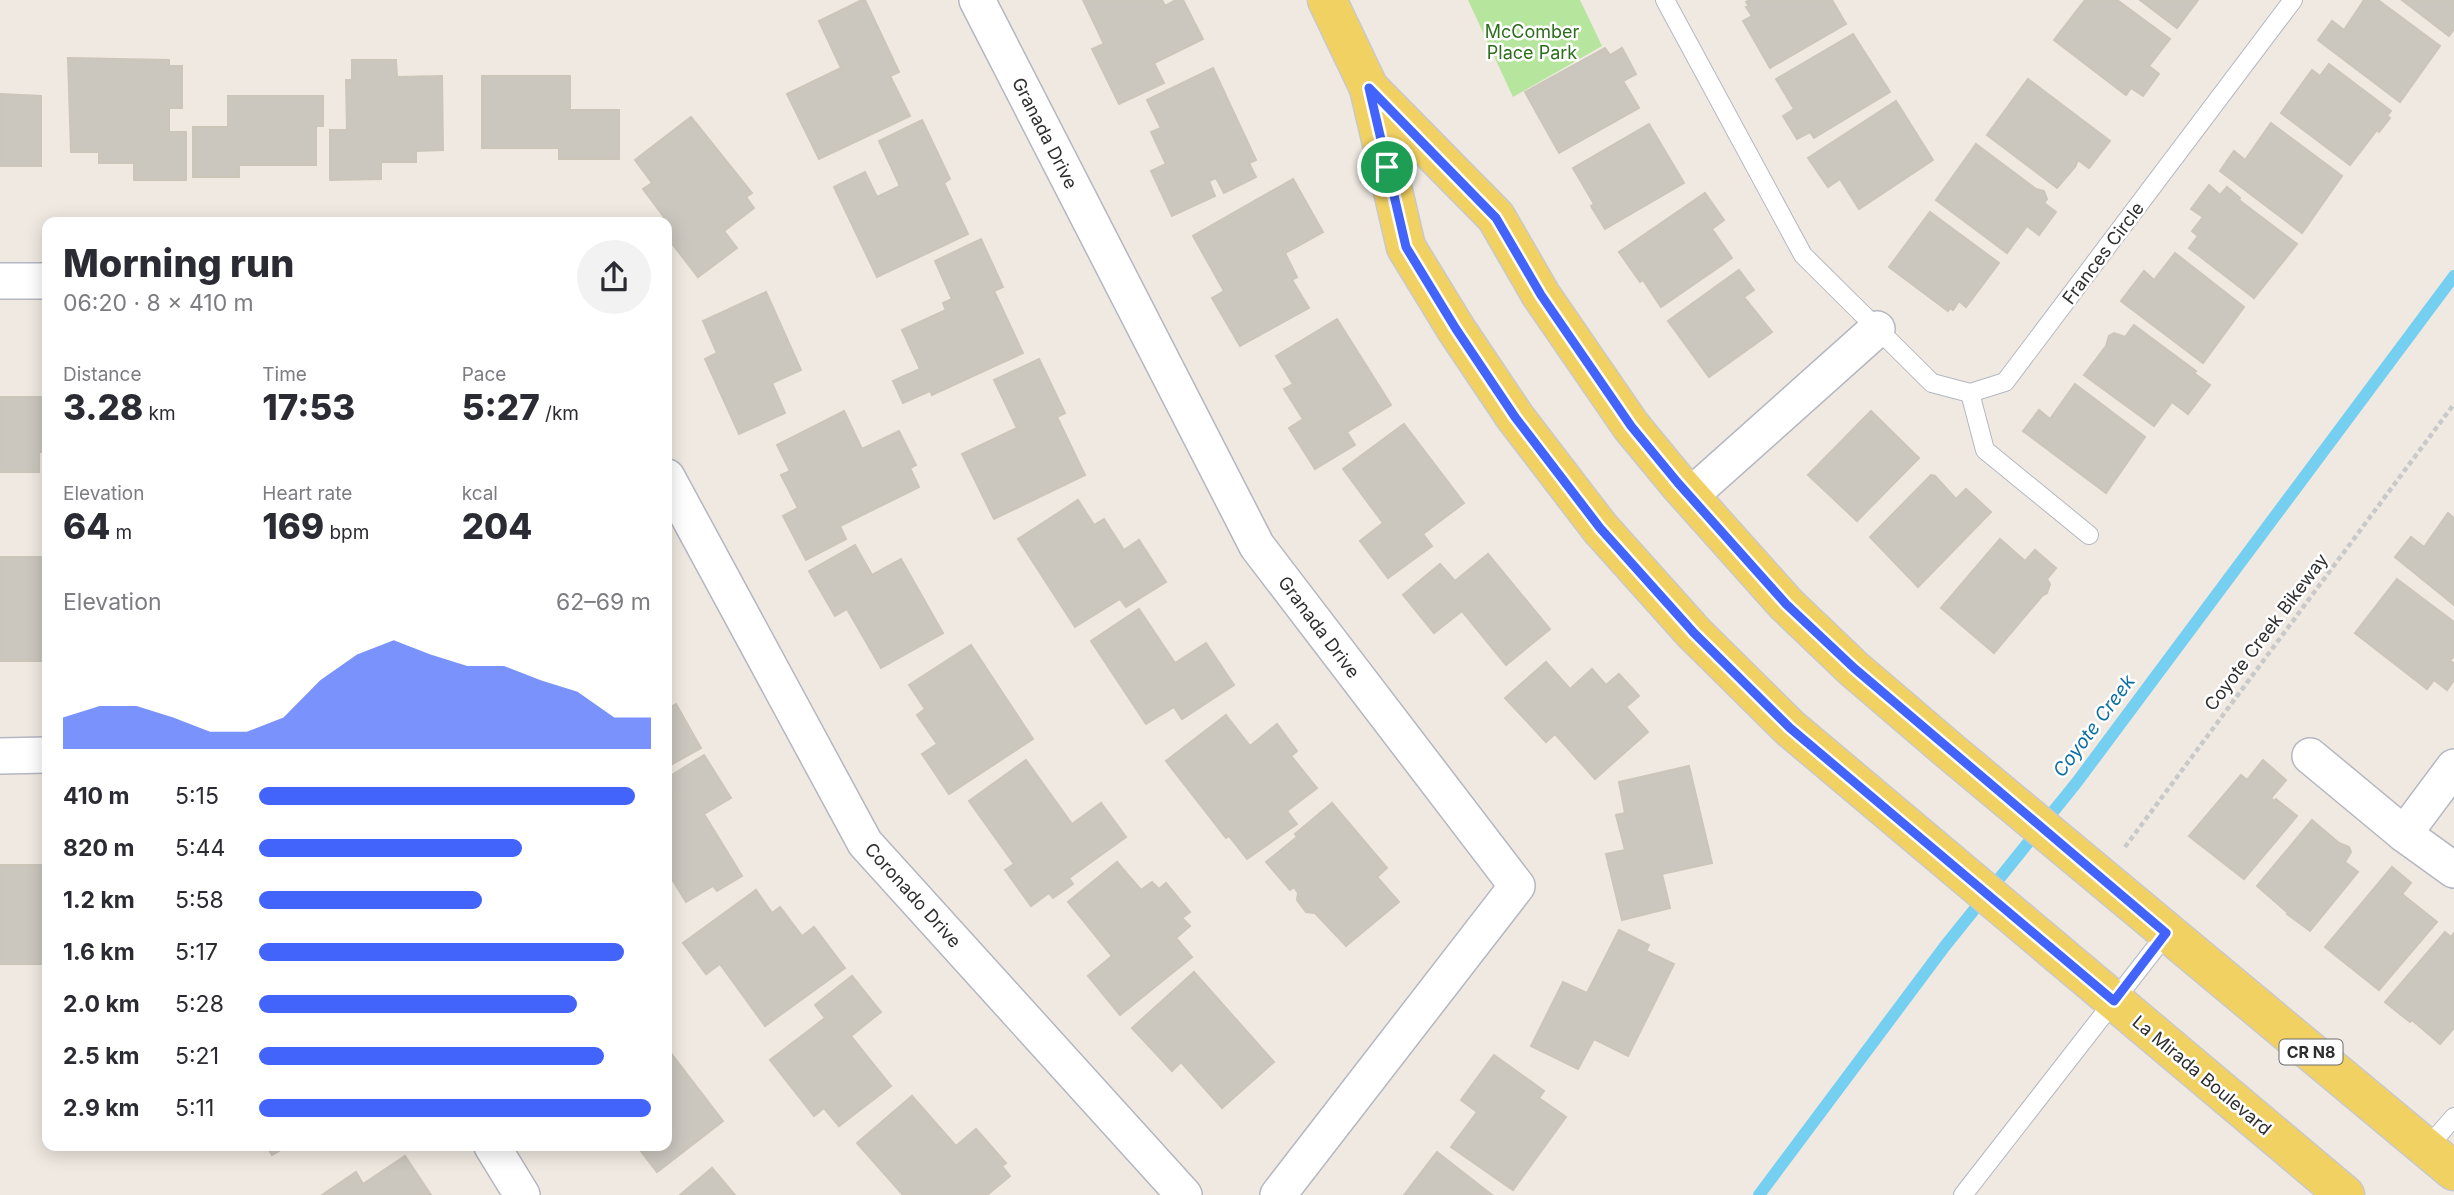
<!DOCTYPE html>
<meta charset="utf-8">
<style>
:root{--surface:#fff;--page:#f2f2f3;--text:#2b2b33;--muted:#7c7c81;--accent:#4264fb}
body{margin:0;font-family:Inter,sans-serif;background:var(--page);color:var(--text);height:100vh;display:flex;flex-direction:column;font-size:26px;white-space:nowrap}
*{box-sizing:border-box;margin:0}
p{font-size:23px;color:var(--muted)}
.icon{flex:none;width:38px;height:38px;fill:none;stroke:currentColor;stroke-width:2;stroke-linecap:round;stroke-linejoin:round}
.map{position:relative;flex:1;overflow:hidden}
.drawer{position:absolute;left:42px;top:217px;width:630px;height:934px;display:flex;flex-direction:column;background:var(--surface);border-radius:14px;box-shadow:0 4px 18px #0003}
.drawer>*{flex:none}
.pin{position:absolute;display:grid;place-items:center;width:60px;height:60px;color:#fff;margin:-30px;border:4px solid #fff;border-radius:50%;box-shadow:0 2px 7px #0007}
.round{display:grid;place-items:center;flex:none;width:74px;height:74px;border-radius:37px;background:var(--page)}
.headline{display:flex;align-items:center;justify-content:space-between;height:119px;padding:0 21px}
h1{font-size:38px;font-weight:800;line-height:52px}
.metrics{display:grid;grid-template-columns:repeat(3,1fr);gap:10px;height:119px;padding:7px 21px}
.metrics div{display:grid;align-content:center}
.metrics b{font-size:35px;font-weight:800}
.metrics small{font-size:19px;font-weight:400}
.metrics p{font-size:19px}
.chart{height:196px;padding:14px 21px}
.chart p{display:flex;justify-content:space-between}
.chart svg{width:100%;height:126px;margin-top:7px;fill:var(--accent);opacity:.7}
ul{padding:0 21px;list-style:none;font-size:23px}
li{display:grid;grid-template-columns:112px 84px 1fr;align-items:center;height:52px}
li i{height:18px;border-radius:9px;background:var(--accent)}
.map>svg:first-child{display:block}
.green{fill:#b6e59e}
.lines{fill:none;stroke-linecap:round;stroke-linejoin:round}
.stream{stroke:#75cff0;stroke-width:12}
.building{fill:#cbc7bf;stroke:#cbc5ba;stroke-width:2}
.service-casing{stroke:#b4b7c1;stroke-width:20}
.minor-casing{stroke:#b4b7c1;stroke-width:38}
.primary-casing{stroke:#c9c9c9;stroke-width:41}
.path{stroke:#c9c9c9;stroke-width:4.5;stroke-dasharray:5 3.5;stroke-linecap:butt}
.service{stroke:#fff;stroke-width:18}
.minor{stroke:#fff;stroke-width:35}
.primary{stroke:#f2d163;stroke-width:38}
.route-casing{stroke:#fff;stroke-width:14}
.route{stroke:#4264fb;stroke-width:9}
.labels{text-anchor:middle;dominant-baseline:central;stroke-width:5;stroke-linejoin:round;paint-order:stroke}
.shield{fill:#fff;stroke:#6d6d6d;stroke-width:2}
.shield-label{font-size:16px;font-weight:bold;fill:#2e2e2e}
.park-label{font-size:18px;fill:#2c6e1b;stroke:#fff}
.street-label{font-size:18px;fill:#2e2e2e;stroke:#fff}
.water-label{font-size:19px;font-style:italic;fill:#0d6fa3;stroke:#fff}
</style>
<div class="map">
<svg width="2454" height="1195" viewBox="0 0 2454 1195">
<rect width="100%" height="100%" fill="#efe9e1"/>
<polygon class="green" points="1468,0 1580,0 1602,46 1513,97"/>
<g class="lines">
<polyline class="stream" points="1759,1195 1945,946 2077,782 2454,276"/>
</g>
<g class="building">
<polygon points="862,0 865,0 899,72 890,76 910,116 819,159 787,94 841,68 819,21"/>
<polygon points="1083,0 1162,0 1165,6 1176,0 1183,0 1203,39 1154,63 1164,83 1119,104 1092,49 1104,44"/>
<polygon points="1749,0 1832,0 1846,24 1770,68 1743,21 1752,16 1746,7 1749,6 1746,2"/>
<polygon points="2085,0 2117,0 2170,39 2149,66 2159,74 2143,96 2131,88 2126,95 2054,40"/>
<polygon points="2140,0 2198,0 2177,28"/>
<polygon points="2364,0 2378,0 2440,46 2400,102 2318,40 2332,21 2344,30"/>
<polygon points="2402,0 2454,0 2454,29 2449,36"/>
<polygon points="1853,34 1890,92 1814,138 1810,132 1797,139 1783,116 1794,109 1776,79"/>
<polygon points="1605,48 1610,55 1622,48 1636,74 1623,81 1639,108 1559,153 1525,92"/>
<polygon points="68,58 169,60 169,66 182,66 182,108 169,108 169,132 186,132 186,180 134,180 134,163 99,163 99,152 71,152"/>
<polygon points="352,60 396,60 397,77 442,76 443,150 416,151 416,162 381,162 381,179 330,180 330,130 347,130 346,80 352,80"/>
<polygon points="2329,64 2391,111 2387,116 2390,118 2379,132 2377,130 2350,165 2281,113 2312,70 2320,76"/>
<polygon points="1213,68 1256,160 1249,163 1256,177 1224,193 1216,178 1209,181 1215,196 1172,216 1151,171 1166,164 1151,132 1161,128 1147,100"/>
<polygon points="482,76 570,76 570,110 619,110 619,159 559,159 559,148 482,148"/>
<polygon points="2028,79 2110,141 2089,168 2078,160 2075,167 2057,188 1987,135"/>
<polygon points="0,94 41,96 41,166 0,166"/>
<polygon points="228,96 323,96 323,126 316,126 316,165 239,165 239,177 193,177 193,127 228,127"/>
<polygon points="1896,101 1933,160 1859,209 1840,179 1828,187 1808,158"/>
<polygon points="691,117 752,193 746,197 754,208 724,231 737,248 698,277 667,237 667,222 658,222 664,217 643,189 652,183 635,160"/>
<polygon points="922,120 950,179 944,183 968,234 877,277 834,187 865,172 877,197 900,186 879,141"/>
<polygon points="2271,123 2342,176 2302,233 2220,171 2234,151 2245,160"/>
<polygon points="1649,124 1684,183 1605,229 1591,206 1594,204 1573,168"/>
<polygon points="1976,144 2036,189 2044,191 2047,199 2044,203 2056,212 2039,235 2027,226 2007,253 1936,200"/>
<polygon points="1293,179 1323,232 1285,253 1297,277 1292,280 1309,308 1240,346 1212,298 1224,291 1193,236"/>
<polygon points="2209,185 2220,195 2227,187 2240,198 2239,200 2297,244 2254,298 2189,248 2198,236 2192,231 2203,217 2191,209"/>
<polygon points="1705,193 1724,220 1712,229 1732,258 1661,307 1643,280 1640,282 1619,252"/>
<polygon points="1930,212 1999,263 1966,307 1959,301 1953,310 1950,308 1948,311 1889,267"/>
<polygon points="981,239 1003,287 994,291 1023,353 932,395 930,391 903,403 893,381 920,369 902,330 946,310 943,303 952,299 935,261"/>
<polygon points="2175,253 2244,307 2203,363 2121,301 2144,271 2154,280"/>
<polygon points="1739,270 1754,290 1744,297 1772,332 1709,377 1668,321"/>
<polygon points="766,292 801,370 772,383 785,413 739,434 705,359 717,353 703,321"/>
<polygon points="1337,319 1391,405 1347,432 1355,445 1315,469 1289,428 1303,419 1284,389 1293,384 1276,356"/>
<polygon points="2134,325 2196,371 2194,373 2210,385 2188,414 2172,402 2154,426 2084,375 2106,346 2109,336 2114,333 2125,337"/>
<polygon points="1039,359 1065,413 1057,417 1085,475 994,519 962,454 1017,428 994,380"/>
<polygon points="2075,384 2145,437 2106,493 2023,431 2039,410 2050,419"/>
<polygon points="0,397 46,397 46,452 39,452 39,472 0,472"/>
<polygon points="844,411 862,449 899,431 916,465 910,468 919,487 840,526 846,539 806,560 783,516 798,508 781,475 790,471 777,445"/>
<polygon points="1871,411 1919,458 1857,521 1808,475"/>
<polygon points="1404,424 1464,503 1423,534 1432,546 1388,578 1360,541 1383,523 1343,469"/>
<polygon points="1931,475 1935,476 1956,499 1966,489 1991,512 1918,587 1870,537"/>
<polygon points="1078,500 1094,525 1104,519 1124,550 1139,540 1166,582 1126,607 1120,599 1075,627 1018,539"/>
<polygon points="2448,513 2454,518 2454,605 2395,557 2411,537 2424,547"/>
<polygon points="2000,539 2025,561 2035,550 2056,568 2047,579 2050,584 2047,593 2042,596 1994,653 1941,608"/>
<polygon points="855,545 872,575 901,559 943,633 881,668 847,609 835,616 809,571"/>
<polygon points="1488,554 1550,629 1506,665 1462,611 1434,633 1403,595 1440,564 1455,581"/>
<rect x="0" y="557" width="47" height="104"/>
<polygon points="2397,579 2454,622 2454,656 2450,661 2454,663 2454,680 2447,690 2434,680 2427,689 2355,633"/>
<polygon points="1139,609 1175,663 1206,643 1234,685 1182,719 1174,707 1146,724 1091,641"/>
<polygon points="971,645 1033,739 949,794 922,754 937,744 917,715 925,709 909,685"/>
<polygon points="1546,662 1570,689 1592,669 1606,685 1619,674 1639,696 1626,707 1648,732 1595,779 1555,734 1546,742 1505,698"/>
<polygon points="676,704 701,748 667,767 667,709"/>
<polygon points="1226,715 1250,746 1277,724 1297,751 1291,756 1317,788 1287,811 1297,824 1247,859 1229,836 1226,838 1166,761"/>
<polygon points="704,755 731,798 704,814 742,876 717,891 713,886 686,902 667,871 667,798 673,794 667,784 667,778"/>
<polygon points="1026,760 1072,824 1101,803 1126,837 1069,878 1073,884 1053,898 1049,893 1031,906 1005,870 1014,864 969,801"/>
<polygon points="2263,760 2286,780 2271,798 2274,801 2276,799 2297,816 2244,879 2189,836 2241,775 2247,780"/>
<polygon points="1689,766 1712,863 1662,874 1670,908 1622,920 1606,854 1625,850 1616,815 1625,813 1619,782"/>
<polygon points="1332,803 1387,868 1377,877 1399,902 1346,946 1315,913 1306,912 1297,900 1298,893 1294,887 1290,890 1266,862 1297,837 1295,834"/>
<polygon points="2312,820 2339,843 2349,847 2351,852 2345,862 2358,872 2310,931 2287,914 2288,913 2257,886"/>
<polygon points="1117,862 1141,890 1152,882 1159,889 1166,883 1190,912 1182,918 1190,926 1176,938 1192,957 1120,1015 1088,976 1112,956 1068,902"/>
<rect x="0" y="865" width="47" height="99"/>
<polygon points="2392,867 2411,883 2402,894 2437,922 2379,990 2325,947"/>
<polygon points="756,890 772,913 780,907 802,936 814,927 845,968 765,1026 720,964 706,974 683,943"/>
<polygon points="1619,930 1649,945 1646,951 1674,964 1628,1056 1594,1039 1578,1069 1531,1046 1563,982 1587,993"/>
<polygon points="2445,932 2451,937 2454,933 2454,1028 2440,1044 2412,1020 2410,1022 2385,1002"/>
<polygon points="1194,972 1274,1062 1222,1108 1181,1062 1172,1071 1132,1028"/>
<polygon points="852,976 881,1012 851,1036 891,1086 839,1126 824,1108 814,1116 770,1060 825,1018 815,1005"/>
<polygon points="667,1048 723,1121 657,1172 637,1146 667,1146"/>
<polygon points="1494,1055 1544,1091 1539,1098 1566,1117 1513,1190 1451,1147 1477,1112 1461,1100"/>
<polygon points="912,1096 956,1146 976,1129 1006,1163 1002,1166 1010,1176 987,1195 903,1195 857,1143"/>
<polygon points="267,1146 287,1146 272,1155"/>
<polygon points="1437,1152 1492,1195 1404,1195"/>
<polygon points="405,1156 431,1195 322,1195 356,1172 363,1184"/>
<polygon points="712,1168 735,1195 680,1195"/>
</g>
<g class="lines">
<defs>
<g id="service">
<polyline points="1665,0 1803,255 1932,383 1970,393 2005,382 2293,0"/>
<polyline points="1970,393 1985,450 2089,535"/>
<polyline points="2427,1148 2454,1117"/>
<polyline points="1963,1195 2167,933"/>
</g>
<g id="minor">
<polyline points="977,0 1257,546 1517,886 1278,1195"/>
<polyline points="0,281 47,281"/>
<polyline points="667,477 865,843 1184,1195"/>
<polyline points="1689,497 1877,329"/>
<polyline points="0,756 47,755"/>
<polyline points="2310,756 2404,834 2454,870"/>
<polyline points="2404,834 2454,767"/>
<polyline points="492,1146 522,1195"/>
</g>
<g id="primary">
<polyline points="1327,0 1369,88 1406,247 1456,329 1515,417 1600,528 1694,633 1790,728 2345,1195"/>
<polyline points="1369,88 1496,217 1541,295 1631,426 1678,483 1786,604 1854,669 1951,752 2454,1171"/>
</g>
</defs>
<use href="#service" class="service-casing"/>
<use href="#minor" class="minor-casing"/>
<use href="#primary" class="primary-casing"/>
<polyline class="path" points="2125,847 2454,404"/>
<use href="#service" class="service"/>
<use href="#minor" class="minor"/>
<use href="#primary" class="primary"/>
</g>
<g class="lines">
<defs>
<polygon id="route" points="1369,88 1496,218 1541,295 1631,426 1678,483 1786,604 1854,668 2166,933 2114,1001 1790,728 1694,633 1600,528 1515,417 1456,329 1406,247"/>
</defs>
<use href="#route" class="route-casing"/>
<use href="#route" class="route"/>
</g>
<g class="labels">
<rect class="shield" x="2279.5" y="1039.5" width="63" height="25" rx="5"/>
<g class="shield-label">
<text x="2311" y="1052">CR N8</text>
</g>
<g class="park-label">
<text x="1532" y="31">McComber<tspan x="1532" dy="21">Place Park</tspan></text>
</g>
<g class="street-label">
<text transform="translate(1045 133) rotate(63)">Granada Drive</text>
<text transform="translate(2103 253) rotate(-53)">Frances Circle</text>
<text transform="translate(1319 627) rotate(53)">Granada Drive</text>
<text transform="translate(2266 632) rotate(-53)">Coyote Creek Bikeway</text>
<text transform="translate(913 895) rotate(48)">Coronado Drive</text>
<text transform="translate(2202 1075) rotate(40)">La Mirada Boulevard</text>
</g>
<g class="water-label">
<text transform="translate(2094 726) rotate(-53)">Coyote Creek</text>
</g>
</g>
</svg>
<div class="pin" style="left:1387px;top:167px;background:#1e9e55"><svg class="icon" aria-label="arrive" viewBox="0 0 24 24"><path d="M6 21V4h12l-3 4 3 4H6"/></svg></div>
<section class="drawer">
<div class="headline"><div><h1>Morning run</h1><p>06:20 · 8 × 410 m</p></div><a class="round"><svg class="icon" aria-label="share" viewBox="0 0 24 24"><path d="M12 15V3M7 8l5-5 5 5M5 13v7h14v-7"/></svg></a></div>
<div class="metrics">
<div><p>Distance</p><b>3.28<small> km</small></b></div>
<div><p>Time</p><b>17:53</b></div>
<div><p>Pace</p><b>5:27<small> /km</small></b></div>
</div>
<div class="metrics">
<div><p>Elevation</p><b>64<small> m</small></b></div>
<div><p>Heart rate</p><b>169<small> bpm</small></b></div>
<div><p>kcal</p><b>204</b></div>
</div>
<div class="chart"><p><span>Elevation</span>62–69 m</p>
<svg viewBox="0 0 160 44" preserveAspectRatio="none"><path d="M0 44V33L10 29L20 29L30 33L40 38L50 38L60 33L70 20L80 11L90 6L100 11L110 15L120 15L130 20L140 24L150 33L160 33V44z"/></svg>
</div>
<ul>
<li><b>410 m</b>5:15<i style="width:96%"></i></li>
<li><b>820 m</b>5:44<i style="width:67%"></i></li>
<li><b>1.2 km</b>5:58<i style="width:57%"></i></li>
<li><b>1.6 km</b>5:17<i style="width:93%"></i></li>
<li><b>2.0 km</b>5:28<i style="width:81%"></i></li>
<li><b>2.5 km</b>5:21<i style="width:88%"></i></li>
<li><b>2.9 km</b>5:11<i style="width:100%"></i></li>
</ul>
</section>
</div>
